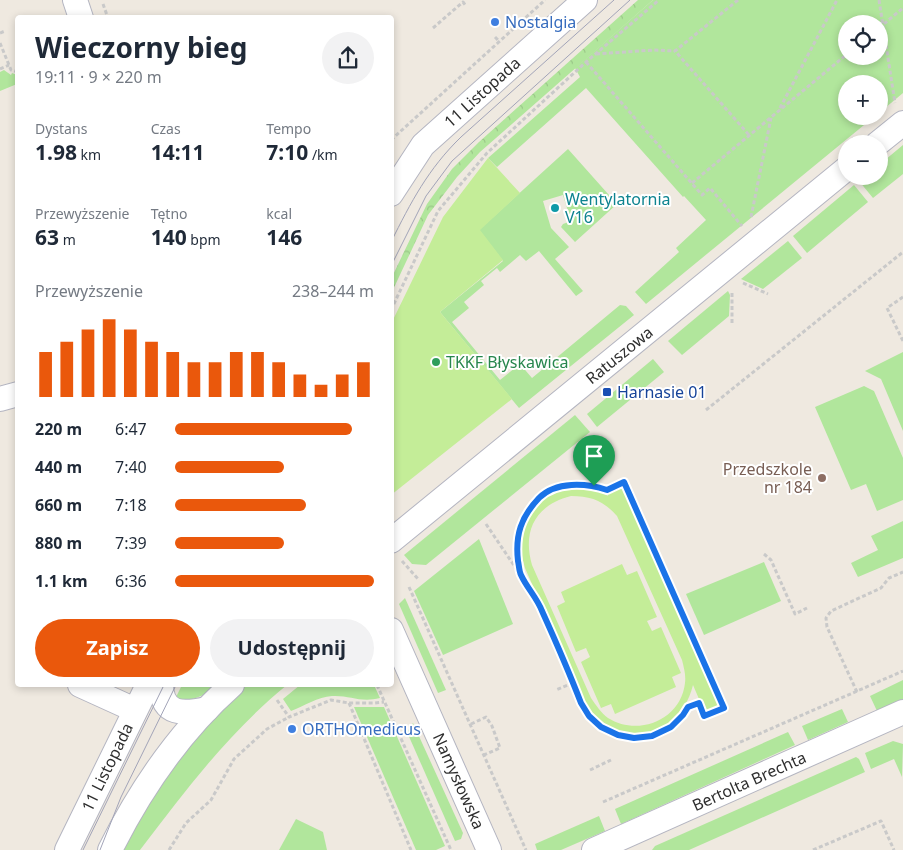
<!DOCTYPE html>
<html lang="pl">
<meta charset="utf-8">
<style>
:root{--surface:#fff;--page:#f2f2f3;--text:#1f2937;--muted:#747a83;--accent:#ea580c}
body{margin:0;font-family:"Noto Sans",sans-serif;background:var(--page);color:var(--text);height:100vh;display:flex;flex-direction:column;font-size:19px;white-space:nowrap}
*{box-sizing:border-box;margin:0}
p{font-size:16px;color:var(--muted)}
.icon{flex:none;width:28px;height:28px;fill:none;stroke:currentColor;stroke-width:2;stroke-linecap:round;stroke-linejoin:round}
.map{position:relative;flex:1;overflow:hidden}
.panel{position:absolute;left:15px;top:15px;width:379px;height:672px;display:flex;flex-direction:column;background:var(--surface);border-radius:5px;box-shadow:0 2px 8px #0003}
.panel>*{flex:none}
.buttons{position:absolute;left:838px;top:15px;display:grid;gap:10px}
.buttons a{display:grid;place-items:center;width:50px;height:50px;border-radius:50%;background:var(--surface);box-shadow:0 2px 8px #0003;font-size:25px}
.pin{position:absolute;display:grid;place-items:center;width:42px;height:42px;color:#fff;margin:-51px -21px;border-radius:50% 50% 50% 0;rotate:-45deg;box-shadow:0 0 5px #0007}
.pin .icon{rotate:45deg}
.round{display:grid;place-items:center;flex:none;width:52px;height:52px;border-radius:26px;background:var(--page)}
.summary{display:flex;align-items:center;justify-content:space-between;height:85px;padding:0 20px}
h1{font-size:28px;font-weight:700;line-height:38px}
.metrics{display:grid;grid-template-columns:repeat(3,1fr);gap:8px;height:85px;padding:5px 20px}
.metrics div{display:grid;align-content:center}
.metrics b{font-size:21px;font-weight:700}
.metrics small{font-size:14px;font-weight:400}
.metrics p{font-size:14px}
.chart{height:140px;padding:10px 20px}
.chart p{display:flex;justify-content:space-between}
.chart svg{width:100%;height:90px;margin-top:5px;stroke:var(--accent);stroke-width:6}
.button{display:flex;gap:10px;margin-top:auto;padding:10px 20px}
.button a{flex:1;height:58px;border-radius:30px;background:var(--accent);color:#fff;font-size:20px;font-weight:700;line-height:58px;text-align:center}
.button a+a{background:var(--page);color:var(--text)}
ul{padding:0 20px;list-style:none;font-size:16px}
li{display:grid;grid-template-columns:80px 60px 1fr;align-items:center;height:38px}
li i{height:12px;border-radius:6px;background:var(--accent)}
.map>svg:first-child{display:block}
.green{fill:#b1e69c;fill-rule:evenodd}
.forest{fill:url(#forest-crowns)}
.pitch{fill:#c4ed98;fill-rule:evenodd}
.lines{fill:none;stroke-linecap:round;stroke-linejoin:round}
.minor-casing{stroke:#b4b5c1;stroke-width:26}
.path{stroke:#c9c9c9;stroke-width:3;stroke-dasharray:4 2.5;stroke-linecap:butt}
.minor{stroke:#fff;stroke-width:24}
.tram{stroke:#a2a4b8;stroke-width:1}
.route-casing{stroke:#fff;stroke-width:10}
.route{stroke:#1a73e8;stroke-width:6}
.shop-dot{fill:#3f7fe0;stroke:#fff;stroke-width:2}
.culture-dot{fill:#0f9aa8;stroke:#fff;stroke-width:2}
.leisure-dot{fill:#2e9e5b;stroke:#fff;stroke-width:2}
.transit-dot{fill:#1a4fb4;stroke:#fff;stroke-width:2}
.education-dot{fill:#8d6e63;stroke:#fff;stroke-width:2}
.labels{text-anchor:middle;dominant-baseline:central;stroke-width:4;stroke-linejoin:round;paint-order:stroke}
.shop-label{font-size:16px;fill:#366cbe;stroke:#fff;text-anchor:start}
.street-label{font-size:16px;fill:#2e2e2e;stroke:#fff}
.culture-label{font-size:16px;fill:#0d838f;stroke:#fff;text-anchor:start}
.leisure-label{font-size:16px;fill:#27864d;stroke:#fff;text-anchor:start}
.transit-label{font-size:16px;fill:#164399;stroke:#fff;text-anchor:start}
.education-label{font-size:16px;fill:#785e54;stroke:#fff;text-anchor:end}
</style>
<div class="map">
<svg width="903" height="850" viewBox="0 0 903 850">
<defs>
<pattern id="forest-crowns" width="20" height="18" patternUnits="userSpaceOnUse" patternTransform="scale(1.25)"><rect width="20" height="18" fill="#b1e69c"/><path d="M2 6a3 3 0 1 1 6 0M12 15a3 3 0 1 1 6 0" fill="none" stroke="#99c687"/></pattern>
</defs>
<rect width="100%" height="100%" fill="#efe9e0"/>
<g class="green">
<path d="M653 0H903V93L879 113V84H846V116H875L646 304 635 292 679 252 676 248 706 220 684 196 683 197 586 88 497 167 488 158 580 77 575 68ZM846 24H879V56H846Z"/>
<polygon points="4,70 11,75 12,73 17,75 17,84 0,91 0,72"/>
<polygon points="903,145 903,174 873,198 859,181 865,176 879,176 879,165"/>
<polygon points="568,149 617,204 575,242 561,227 563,224 571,221 563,195 543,201 551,228 569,247 555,259 583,291 576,296 539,251 526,261 520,255 500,272 497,268 481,281 484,285 464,302 469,308 452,322 500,380 520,364 532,378 620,305 626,306 634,315 519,408 440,312 503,261 479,230"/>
<polygon points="854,185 868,202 807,253 793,236"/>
<polygon points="788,241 802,258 763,289 741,279"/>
<polygon points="728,291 730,295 729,316 682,355 668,341"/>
<polygon points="903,352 903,431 881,379 865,371"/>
<polygon points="653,359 664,372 597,427 587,414"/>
<polygon points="864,386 874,391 903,458 903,500 877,511 866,484 851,490 815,407"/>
<polygon points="575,415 590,432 426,565 412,564 404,555"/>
<polygon points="903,521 903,558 858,577 851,563 878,550 871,536"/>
<polygon points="479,539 513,624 443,655 414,591"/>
<polygon points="764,562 781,601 704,635 686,594"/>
<polygon points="405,598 446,690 438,693 399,604"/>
<polygon points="903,680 903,699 877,711 870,696"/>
<path d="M182 685H218C206 695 192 702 177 700L176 697Z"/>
<path d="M244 685H287C229 732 185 791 140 850H120L152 793 215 712Z"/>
<path d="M300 685H374L380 698C360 703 350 695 332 696 318 697 304 706 291 711L283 699Z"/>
<polygon points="354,707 384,707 445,846 436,850 416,850"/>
<polygon points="842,709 848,722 808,740 802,726"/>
<polygon points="413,723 463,833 461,839 455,841 407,732"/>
<polygon points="788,732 795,745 621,824 615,809"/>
<polygon points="893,741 903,744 902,777 894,759 871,769 865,753"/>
<polygon points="856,757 859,759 865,772 689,850 652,850 655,846"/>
<polygon points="599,816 605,831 561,850 537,850 535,844"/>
<polygon points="296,819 323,832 327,850 279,850"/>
</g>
<polygon class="forest" points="638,0 653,0 480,152 457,177 428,215 391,294 391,279 427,204 452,169 479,142"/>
<g class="pitch">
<polygon points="488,158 520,193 480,230 503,260 440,312 512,399 391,495 391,324 443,217"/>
<path d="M622 485 721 706 705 713 693 685C678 744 614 751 583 700L525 568C521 554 518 540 523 526 536 493 577 476 608 496L607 493ZM571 496C591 496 604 501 617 516L682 660C684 668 686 675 685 683 681 720 638 737 608 718 601 713 596 705 591 698L532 565C522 530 536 505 571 496Z"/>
<polygon points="622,564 627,575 637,571 657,617 647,621 652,631 661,627 681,673 672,677 676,687 615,714 611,704 601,708 581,662 590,657 586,648 576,652 557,606 565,602 561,592"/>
</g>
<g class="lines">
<defs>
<g id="minor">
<polyline points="75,0 81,18"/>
<polyline points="877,144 903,123"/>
<polyline points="391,194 423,145 585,0"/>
<polyline points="0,399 18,394"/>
<polyline points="391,541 846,169"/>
<polyline points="391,630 489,850"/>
<polyline points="80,685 135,710"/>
<path d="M161 685C162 716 184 714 207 709"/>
<polyline points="67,850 148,685"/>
<path d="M110 850C141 788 180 731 232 685"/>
<polyline points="594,850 903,712"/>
</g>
</defs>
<use href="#minor" class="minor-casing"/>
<g class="path">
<polyline points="738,0 675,51 749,135"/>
<polyline points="879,0 895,103"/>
<polyline points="103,4 108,18"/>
<polyline points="433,28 463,2 466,6"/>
<polyline points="879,28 903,8"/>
<polyline points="0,33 5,31"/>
<polyline points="495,37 499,41"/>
<polyline points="0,43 11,70 18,72"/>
<polyline points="596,54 654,50 675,51"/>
<polyline points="586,62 702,195 710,188 742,226"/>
<polyline points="0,69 9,65"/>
<polyline points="780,108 837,0"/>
<polyline points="391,140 545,0"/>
<polyline points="847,144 854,138"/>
<polyline points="692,183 846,55"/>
<polyline points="751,217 771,118"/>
<polyline points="743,283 768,294"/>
<polyline points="732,293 732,323"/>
<polyline points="903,297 887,308 903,341"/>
<polyline points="391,310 438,211 487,153 586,62 659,0"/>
<polyline points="706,410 903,252"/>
<polyline points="486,524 538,601 573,683 556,690"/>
<polyline points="764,554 771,560 795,614 807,608"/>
<polyline points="402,561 418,579"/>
<path d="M520 574C518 559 515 543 519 528 531 488 570 478 607 490L625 482 724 708 704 716 699 703 688 707C667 743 619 747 591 718 582 708 578 695 573 683"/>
<polyline points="409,587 526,850"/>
<polyline points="377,685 451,850"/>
<polyline points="857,692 827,627 826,618 831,611 881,588 889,578 903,572"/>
<polyline points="277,700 289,717 331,700 349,703 375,703 384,702"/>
<polyline points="349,703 411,850"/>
<polyline points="471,724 486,717 492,726 500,748 484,755"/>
<polyline points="590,770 611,760"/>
<polyline points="603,802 903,671"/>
<polyline points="169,850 186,823 211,800 234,759 267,729 289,717"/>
<polyline points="813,850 881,821 894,850"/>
</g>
<use href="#minor" class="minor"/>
<g class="tram">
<path d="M391 242C411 202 428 169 461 137L614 0"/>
<polyline points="391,266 426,196 452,161 630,0"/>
<polyline points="83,850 164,685"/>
<polyline points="100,850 121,797 176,685"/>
</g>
</g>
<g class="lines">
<defs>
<path id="route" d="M624 482 724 708 704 716 699 703 688 707 683 715 671 727 652 736 634 738 618 735 601 727 589 716 581 703C569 672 556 642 542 611 537 598 527 588 521 575 519 571 519 565 518 561 515 535 521 517 539 498 556 481 586 483 607 490Z"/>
</defs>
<use href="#route" class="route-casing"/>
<use href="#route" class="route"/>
</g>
<g class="shop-dot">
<circle cx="495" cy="22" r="5"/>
<circle cx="292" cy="729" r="5"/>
</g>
<circle class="culture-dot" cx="555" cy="208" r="5"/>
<circle class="leisure-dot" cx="436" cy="362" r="5"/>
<rect class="transit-dot" x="602" y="387" width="10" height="10" rx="2.5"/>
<circle class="education-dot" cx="822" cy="478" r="5"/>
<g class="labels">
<g class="shop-label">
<text x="505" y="22">Nostalgia</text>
<text x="302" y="729">ORTHOmedicus</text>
</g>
<g class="street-label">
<text transform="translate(482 92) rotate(-42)">11 Listopada</text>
<text transform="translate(619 355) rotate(-39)">Ratuszowa</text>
<text transform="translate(107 767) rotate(-64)">11 Listopada</text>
<text transform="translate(459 781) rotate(66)">Namysłowska</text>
<text transform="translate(749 781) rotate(-24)">Bertolta Brechta</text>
</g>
<g class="culture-label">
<text x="565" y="199">Wentylatornia<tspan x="565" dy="18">V16</tspan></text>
</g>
<g class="leisure-label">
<text x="446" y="362">TKKF Błyskawica</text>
</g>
<g class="transit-label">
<text x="617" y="392">Harnasie 01</text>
</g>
<g class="education-label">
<text x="812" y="469">Przedszkole<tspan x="812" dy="18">nr 184</tspan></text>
</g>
</g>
</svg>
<div class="buttons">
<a><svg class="icon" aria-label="locate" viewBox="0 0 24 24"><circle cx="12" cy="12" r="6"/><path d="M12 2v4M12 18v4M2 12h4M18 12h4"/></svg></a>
<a>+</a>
<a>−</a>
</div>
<div class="pin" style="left:594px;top:486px;background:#1e9e55"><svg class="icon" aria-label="arrive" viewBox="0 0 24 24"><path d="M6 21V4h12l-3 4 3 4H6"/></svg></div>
<section class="panel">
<div class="summary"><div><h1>Wieczorny bieg</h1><p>19:11 · 9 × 220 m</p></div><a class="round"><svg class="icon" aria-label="share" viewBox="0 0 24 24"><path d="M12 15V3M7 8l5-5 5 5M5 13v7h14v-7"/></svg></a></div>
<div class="metrics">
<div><p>Dystans</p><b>1.98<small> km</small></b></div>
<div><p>Czas</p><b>14:11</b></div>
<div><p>Tempo</p><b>7:10<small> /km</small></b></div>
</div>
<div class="metrics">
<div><p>Przewyższenie</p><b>63<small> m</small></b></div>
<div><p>Tętno</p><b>140<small> bpm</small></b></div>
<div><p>kcal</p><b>146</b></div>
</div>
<div class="chart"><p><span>Przewyższenie</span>238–244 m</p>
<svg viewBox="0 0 160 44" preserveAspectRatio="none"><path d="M5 44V22M15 44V17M25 44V11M35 44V6M45 44V11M55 44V17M65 44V22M75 44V27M85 44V27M95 44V22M105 44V22M115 44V27M125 44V33M135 44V38M145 44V33M155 44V27"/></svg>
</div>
<ul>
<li><b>220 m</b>6:47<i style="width:89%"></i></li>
<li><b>440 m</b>7:40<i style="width:55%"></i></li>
<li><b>660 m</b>7:18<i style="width:66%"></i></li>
<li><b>880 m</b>7:39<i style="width:55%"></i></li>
<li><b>1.1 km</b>6:36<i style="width:100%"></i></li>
</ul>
<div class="button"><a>Zapisz</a><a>Udostępnij</a></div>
</section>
</div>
